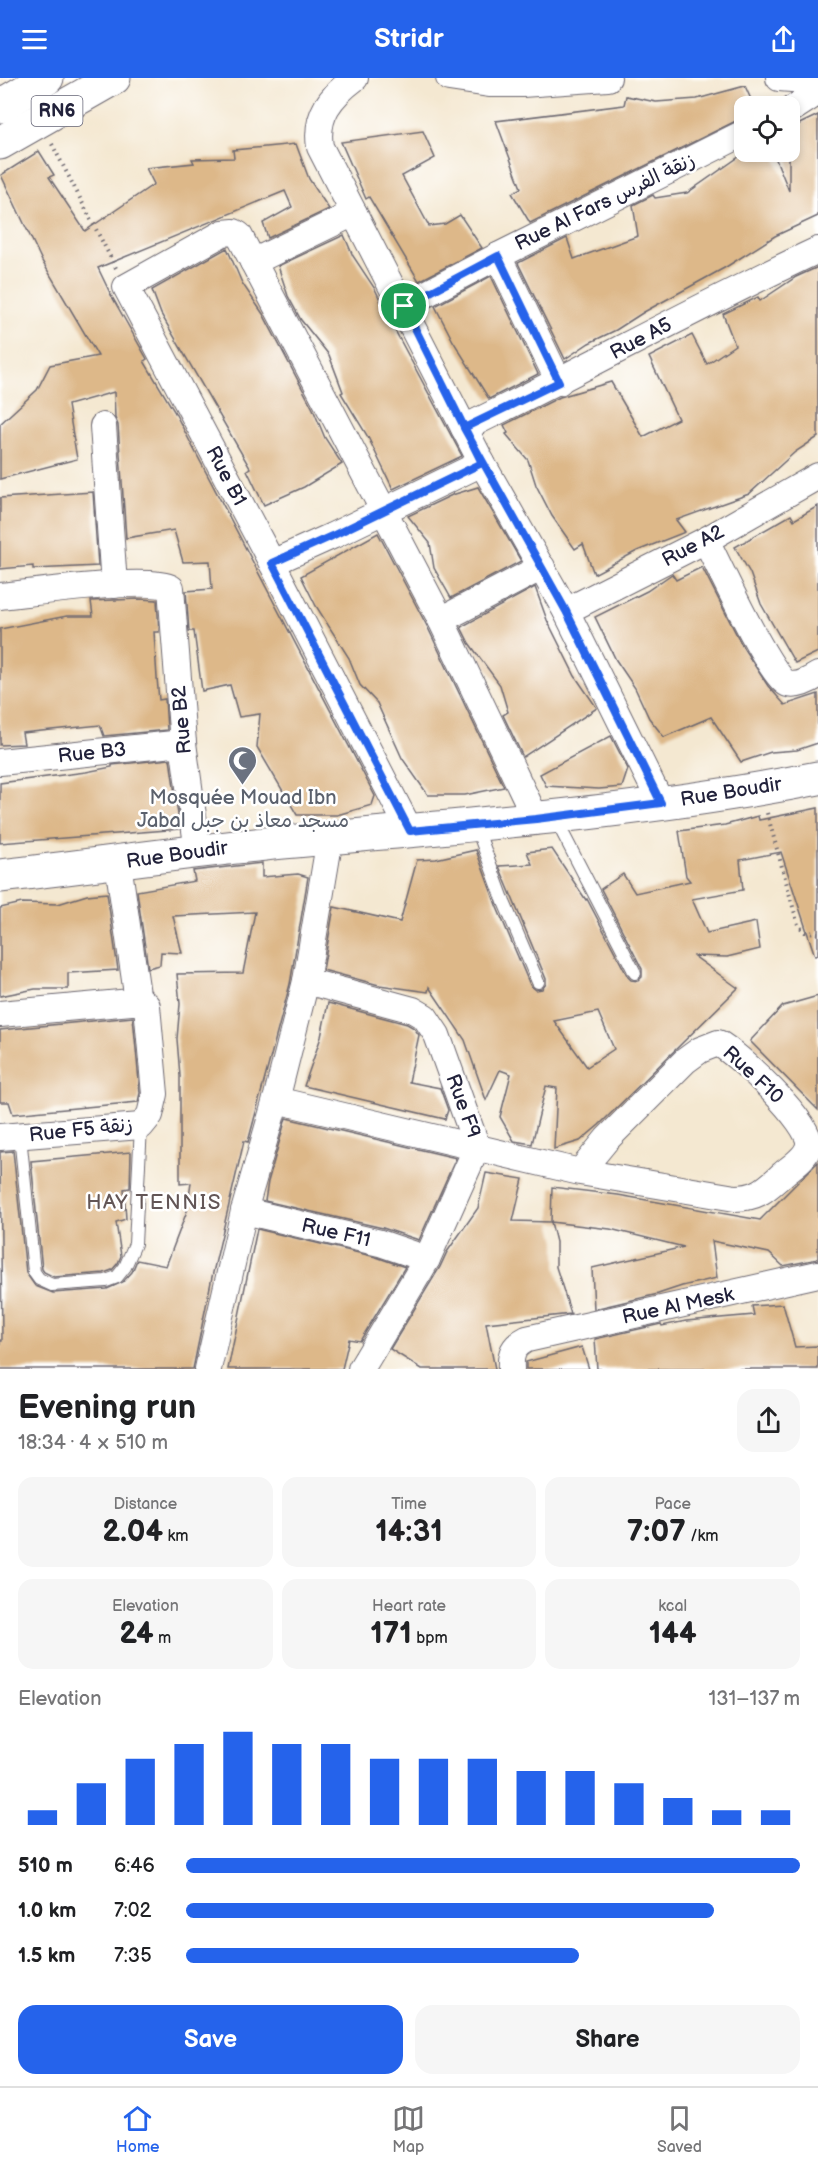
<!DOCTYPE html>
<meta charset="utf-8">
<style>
:root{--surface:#fff;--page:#f6f6f6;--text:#202124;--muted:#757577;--line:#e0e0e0;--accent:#2563eb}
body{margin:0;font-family:"Balsamiq Sans","Playpen Sans Arabic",sans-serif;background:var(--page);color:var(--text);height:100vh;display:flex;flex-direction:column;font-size:22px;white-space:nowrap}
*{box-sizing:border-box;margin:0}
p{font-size:20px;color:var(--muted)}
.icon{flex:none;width:33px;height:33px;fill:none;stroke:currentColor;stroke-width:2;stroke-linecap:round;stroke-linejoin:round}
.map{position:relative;height:1291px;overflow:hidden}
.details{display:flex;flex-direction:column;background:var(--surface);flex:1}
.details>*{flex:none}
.controls{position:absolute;left:734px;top:18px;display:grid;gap:12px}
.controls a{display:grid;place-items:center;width:66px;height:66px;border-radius:12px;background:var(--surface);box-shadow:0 3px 9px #0003;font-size:30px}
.pin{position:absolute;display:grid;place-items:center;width:51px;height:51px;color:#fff;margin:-26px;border:3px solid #fff;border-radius:50%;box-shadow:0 2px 6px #0007}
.round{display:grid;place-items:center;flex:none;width:63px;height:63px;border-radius:18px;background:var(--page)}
.headline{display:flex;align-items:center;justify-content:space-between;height:102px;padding:0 18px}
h1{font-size:33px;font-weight:800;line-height:45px}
.metrics{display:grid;grid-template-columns:repeat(3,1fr);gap:9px;height:102px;padding:6px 18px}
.metrics div{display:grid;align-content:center;border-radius:15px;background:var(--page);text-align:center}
.metrics b{font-size:30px;font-weight:800}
.metrics small{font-size:16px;font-weight:400}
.metrics p{font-size:16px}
.chart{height:168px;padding:12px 18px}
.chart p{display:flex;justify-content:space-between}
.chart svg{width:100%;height:108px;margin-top:6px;stroke:var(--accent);stroke-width:6}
.button{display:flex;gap:12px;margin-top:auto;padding:12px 18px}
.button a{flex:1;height:69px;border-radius:18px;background:var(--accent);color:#fff;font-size:24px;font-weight:800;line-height:69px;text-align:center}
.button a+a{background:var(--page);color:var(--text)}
ul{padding:0 18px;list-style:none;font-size:20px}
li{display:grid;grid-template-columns:96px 72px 1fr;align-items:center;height:45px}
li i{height:15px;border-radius:8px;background:var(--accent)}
header{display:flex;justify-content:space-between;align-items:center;height:78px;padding:0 18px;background:var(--accent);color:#fff;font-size:27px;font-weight:800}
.menu{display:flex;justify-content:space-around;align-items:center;height:84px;border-top:2px solid var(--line);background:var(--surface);font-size:16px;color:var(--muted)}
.menu a{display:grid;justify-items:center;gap:3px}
.menu .on{color:var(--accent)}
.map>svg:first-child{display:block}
.building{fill:#ddb889;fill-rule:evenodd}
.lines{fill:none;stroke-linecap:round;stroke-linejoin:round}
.lane-casing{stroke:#6c6770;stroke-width:14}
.street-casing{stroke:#6c6770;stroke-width:28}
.secondary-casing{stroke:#6c6770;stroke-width:35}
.primary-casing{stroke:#6c6770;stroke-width:35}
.path{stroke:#6c6770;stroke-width:4;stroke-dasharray:1.5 4.5;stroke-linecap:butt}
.lane{stroke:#fff;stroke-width:12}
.street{stroke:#fff;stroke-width:26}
.secondary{stroke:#fff;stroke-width:33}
.primary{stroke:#fff;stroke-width:33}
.route-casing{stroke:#fff;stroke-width:12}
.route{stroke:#2563eb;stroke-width:8}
.labels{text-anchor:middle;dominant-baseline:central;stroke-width:5;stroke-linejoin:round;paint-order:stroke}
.shield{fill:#fff;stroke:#646476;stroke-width:1.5}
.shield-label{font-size:18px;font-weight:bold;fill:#22223b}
.street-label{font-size:20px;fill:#22223b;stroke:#fff}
.worship-label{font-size:20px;fill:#5b616d;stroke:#fff}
.neighbourhood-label{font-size:21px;letter-spacing:1.5px;fill:#635656;stroke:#fff}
</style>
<header><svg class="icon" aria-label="menu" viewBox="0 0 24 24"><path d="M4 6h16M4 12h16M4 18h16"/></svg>Stridr<svg class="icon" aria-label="share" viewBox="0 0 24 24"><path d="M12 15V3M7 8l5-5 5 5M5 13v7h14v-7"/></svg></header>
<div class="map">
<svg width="818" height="1291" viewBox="0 0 818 1291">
<rect width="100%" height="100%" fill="#fff"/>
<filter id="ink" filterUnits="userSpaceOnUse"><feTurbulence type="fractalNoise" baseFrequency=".0167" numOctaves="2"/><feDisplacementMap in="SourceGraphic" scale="12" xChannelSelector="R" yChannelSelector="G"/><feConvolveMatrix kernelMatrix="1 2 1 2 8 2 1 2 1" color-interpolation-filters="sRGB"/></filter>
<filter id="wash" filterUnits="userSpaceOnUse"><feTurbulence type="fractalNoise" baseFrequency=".008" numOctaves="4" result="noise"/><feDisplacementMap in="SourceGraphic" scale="24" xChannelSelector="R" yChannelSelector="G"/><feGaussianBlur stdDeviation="1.35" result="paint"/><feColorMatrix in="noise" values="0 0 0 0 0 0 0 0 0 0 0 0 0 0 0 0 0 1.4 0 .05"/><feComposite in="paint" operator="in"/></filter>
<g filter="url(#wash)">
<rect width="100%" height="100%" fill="#f4e8d1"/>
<g id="blocks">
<g class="building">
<polygon points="745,8 754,28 744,28 744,39 530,145 512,115 521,110 496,43 624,27 626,18 656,24 697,21"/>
<polygon points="818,37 818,138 775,158 726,189 644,234 616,252 589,265 565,281 518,185 567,160 574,181 638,158 633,127 653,117 655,120 687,115 746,74 773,74 789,113 789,51"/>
<polygon points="423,53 435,80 402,98 429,148 445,146 460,137 482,170 419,203 369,119 366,121 341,64"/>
<polygon points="296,66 309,101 329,131 268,160 263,145 292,129 285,113 98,190 111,217 147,281 144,283 174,333 375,718 372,727 337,737 297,737 257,669 260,636 239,639 230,607 202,613 194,553 189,553 186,513 212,511 210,483 183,484 174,452 126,460 118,347 115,340 114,314 68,327 77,381 0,401 0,346 37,312 50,287 98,278 42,183 1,97 39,73 54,97 49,99 85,153 154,106 146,90 194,85 192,81 234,80 233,72"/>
<polygon points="344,157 353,178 375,211 390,243 462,378 393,411 368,359 341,315 343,314 329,277 301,242 288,218 278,188"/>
<polygon points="227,170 242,205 263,236 313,331 325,360 342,386 304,409 264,427 247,392 250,390 161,236 152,212"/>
<polygon points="818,189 818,359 795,374 749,416 676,442 685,454 637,473 594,496 583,466 575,471 552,438 536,407 528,382 506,356 508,355 504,347 560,319 611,304 643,359 678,341 649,279 692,257 707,286 735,267 723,236 758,219 760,223 796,199"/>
<polygon points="491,198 538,296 489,321 453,263 435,228"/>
<polygon points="478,409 521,483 451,520 434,490 430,465 408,438 452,417"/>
<polygon points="93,414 98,488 33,491 33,488 0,491 0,420"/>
<polygon points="818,428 818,574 795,585 761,526 750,495 735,469 791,437 794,442"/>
<polygon points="378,455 428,550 504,709 465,717 428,717 402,680 377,625 360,607 349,580 316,528 301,498"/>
<polygon points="702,489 744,571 768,608 785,627 818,616 818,665 797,672 771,674 741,684 711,639 664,659 649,640 635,610 616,582 595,539 647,513 672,496 676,502"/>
<polygon points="535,509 547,542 575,598 597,630 523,679 503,637 508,634 500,607 469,565 461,549"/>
<polygon points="139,521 157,522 159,554 154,554 157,600 159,622 165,621 167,652 104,658 100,647 22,655 24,666 0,667 0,551 67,538 93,538 91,523"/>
<polygon points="611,658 628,691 622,709 599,711 546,708 540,696"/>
<polygon points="170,681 180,751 0,765 0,705 86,694 112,689 112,687"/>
<path d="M818 730V877L815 878 781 774 740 782 743 812 692 821 707 855 756 844 760 871 727 879 694 878 738 910 599 1047 580 1063 554 1071 557 1010 546 1008 532 1066 514 1063 500 1039 511 996 500 992 486 1022 465 962 429 909 428 914 379 907 323 892 334 829 400 844 417 782 436 781 476 772 496 827 530 907 536 912 542 911 546 906V901L499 788 532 786 527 774 552 771 586 822 587 821 628 899 631 902 638 903 642 899V891L601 811 623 796 635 815 690 803 686 798 679 753 725 747 758 738 759 742ZM598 934 614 971 587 989 554 943Z"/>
<polygon points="262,785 262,799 298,796 308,799 290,906 248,1064 244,1063 212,1199 193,1291 0,1291 0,1263 2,1263 0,1074 13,1073 26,1195 35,1208 53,1215 107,1211 123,1204 132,1194 137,1182 166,1188 187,1133 191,1105 180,1106 180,998 177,961 180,926 177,896 243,895 255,834 173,838 182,875 161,874 160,887 148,890 137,813 195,803 193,793"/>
<polygon points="107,815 118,892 68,895 68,911 35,911 0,918 0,830 22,825 58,826 87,817"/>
<polygon points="818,918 818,1032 750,963 783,928"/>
<polygon points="328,925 407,946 414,950 419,957 409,1004 440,1010 448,1032 445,1041 304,1008 321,959"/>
<polygon points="133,939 140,1015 138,1024 13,1036 9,1024 0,1024 0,952"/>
<polygon points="286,1040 456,1080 419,1162 383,1150 265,1123 268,1104"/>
<polygon points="131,1074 130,1110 124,1111 126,1141 116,1144 121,1178 118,1185 112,1192 104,1195 54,1199 44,1194 42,1191 31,1083"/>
<polygon points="818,1084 818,1181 783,1188 769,1175 712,1163 717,1200 682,1208 658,1216 594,1231 592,1190 684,1169 610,1151 551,1144 552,1109 618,1117 760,1142"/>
<polygon points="486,1095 523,1101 513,1143 551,1144 556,1164 556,1189 571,1236 486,1245 495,1291 422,1291 390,1271 440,1189 447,1174 478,1130"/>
<polygon points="257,1151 376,1179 405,1189 360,1263 349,1261 342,1291 228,1291"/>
<polygon points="783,1226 795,1269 818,1268 818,1291 597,1291 595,1261 661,1246 662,1248 686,1243 754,1237 752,1228"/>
<polygon points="582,1269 589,1291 526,1291 526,1284"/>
</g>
</g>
</g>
<g filter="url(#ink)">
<use href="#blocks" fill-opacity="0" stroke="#6c6770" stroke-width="1.5"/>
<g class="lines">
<defs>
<g id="lane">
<polyline points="555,740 635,895"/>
<polyline points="476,748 504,824 538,904"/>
<polyline points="20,1058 34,1194 39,1201 52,1207 106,1203 117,1199 125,1189 135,1166 141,1048"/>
</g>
<g id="street">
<path d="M355 0C331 18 315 37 320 69L482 385 566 533 661 725"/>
<polyline points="449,0 489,6 522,6 608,0"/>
<polyline points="779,0 818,3"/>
<polyline points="789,33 818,14"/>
<polyline points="498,178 559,304"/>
<polyline points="253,184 354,135"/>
<polyline points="403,228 498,178 744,55"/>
<polyline points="103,348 114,507"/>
<path d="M464 350C583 292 698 228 818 172"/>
<path d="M706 462C717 484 771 601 788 606 797 609 810 602 818 597"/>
<polyline points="272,485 332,458 482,385"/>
<path d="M0 518C31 515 149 498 171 510L183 665 198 774"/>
<polyline points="566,533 706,462 818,398"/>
<polyline points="441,542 542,489"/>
<polyline points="0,684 183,665"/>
<polyline points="410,753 272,485 126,209 223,155 234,154 239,157 441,542 536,741"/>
<polyline points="118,785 138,923"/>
<polyline points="306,903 413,932 425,939 437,957 477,1069 427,1181 361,1291"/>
<polyline points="0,936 142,923 147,928 155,1016 150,1037 141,1048 0,1059"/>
<path d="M276 1022 580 1094 735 1120C758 1120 766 1111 783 1096 792 1088 808 1079 809 1066 812 1046 737 975 718 965L700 972 685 983 607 1061 580 1094"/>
<polyline points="244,1133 380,1165 427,1181"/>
<polyline points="208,1291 244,1133 277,1018 306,903 330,760"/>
<path d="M511 1291C510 1276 513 1268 527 1261L818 1196"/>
</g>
<path id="secondary" d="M0 798C88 788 177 775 265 766 450 748 636 736 818 700"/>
<g id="primary">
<polyline points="0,28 47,0"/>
<polyline points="0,65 114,0"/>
</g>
</defs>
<use href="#lane" class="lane-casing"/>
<use href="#street" class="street-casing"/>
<use href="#secondary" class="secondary-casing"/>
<use href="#primary" class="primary-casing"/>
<g class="path">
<polyline points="52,66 116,190"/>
<polyline points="767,735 798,847 805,854 818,855"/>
</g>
<use href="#lane" class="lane"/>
<use href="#street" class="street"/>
<use href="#secondary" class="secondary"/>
<use href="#primary" class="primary"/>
</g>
</g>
<g class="lines" filter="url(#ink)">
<defs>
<polyline id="route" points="404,228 482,385 332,458 272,485 410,753 536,741 661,725 566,533 464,350 559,304 498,178 404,228"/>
</defs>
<use href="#route" class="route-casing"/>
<use href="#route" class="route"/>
</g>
<defs>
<symbol id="mosque-pin" viewBox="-11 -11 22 30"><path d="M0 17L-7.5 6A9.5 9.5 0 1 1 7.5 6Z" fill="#6b7280" stroke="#fff"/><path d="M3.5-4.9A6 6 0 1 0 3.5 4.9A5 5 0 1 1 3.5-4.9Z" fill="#fff"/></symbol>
</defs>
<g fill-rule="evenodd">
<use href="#mosque-pin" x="226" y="666" width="33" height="45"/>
</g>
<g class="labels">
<rect class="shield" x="31.5" y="18" width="51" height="30" rx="4.5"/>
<g class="shield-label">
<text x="57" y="33">RN6</text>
</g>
<g class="street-label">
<text transform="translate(605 124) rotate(-26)">Rue Al Fars زنقة الفرس</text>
<text transform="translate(641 261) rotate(-28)">Rue A5</text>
<text transform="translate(226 398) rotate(62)">Rue B1</text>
<text transform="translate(693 468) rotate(-28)">Rue A2</text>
<text transform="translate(182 642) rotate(-95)">Rue B2</text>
<text transform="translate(92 675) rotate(-6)">Rue B3</text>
<text transform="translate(731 714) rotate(-9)">Rue Boudir</text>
<text transform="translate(177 777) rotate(-8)">Rue Boudir</text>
<text transform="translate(753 997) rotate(43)">Rue F10</text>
<text transform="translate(463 1028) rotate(70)">Rue F9</text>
<text transform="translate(81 1052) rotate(-6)">Rue F5 زنقة</text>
<text transform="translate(336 1155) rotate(13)">Rue F11</text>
<text transform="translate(678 1228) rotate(-12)">Rue Al Mesk</text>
</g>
<g class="worship-label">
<text x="243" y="720">Mosquée Mouad Ibn<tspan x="243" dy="23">Jabal مسجد معاذ بن جبل</tspan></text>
</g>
<g class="neighbourhood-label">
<text x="154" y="1124">HAY TENNIS</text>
</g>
</g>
</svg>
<div class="controls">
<a><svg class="icon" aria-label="locate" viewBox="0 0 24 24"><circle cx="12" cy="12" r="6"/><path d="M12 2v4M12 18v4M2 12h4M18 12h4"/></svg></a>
</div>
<div class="pin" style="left:404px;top:228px;background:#1e9e55"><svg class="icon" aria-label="arrive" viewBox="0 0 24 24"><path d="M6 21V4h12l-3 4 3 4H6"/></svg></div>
</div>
<section class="details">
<div class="headline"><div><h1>Evening run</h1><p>18:34 · 4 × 510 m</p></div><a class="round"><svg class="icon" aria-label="share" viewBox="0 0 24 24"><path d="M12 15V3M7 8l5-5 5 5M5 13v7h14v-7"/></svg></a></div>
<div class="metrics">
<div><p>Distance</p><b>2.04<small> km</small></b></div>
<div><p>Time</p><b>14:31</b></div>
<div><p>Pace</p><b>7:07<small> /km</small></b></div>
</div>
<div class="metrics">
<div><p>Elevation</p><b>24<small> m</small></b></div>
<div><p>Heart rate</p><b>171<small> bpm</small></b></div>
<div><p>kcal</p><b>144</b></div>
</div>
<div class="chart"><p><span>Elevation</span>131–137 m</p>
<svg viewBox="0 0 160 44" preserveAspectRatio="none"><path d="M5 44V38M15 44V27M25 44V17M35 44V11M45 44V6M55 44V11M65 44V11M75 44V17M85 44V17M95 44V17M105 44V22M115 44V22M125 44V27M135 44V33M145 44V38M155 44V38"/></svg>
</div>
<ul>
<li><b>510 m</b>6:46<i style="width:100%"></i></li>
<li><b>1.0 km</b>7:02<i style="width:86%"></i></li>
<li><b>1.5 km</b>7:35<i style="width:64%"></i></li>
</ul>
<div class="button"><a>Save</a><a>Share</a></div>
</section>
<nav class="menu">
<a class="on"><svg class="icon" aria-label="home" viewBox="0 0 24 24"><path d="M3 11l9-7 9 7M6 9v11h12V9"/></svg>Home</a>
<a><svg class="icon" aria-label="map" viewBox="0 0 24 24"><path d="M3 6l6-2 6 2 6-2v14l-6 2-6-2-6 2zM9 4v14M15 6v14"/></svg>Map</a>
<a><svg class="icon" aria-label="saved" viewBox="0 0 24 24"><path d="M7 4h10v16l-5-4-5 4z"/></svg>Saved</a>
</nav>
